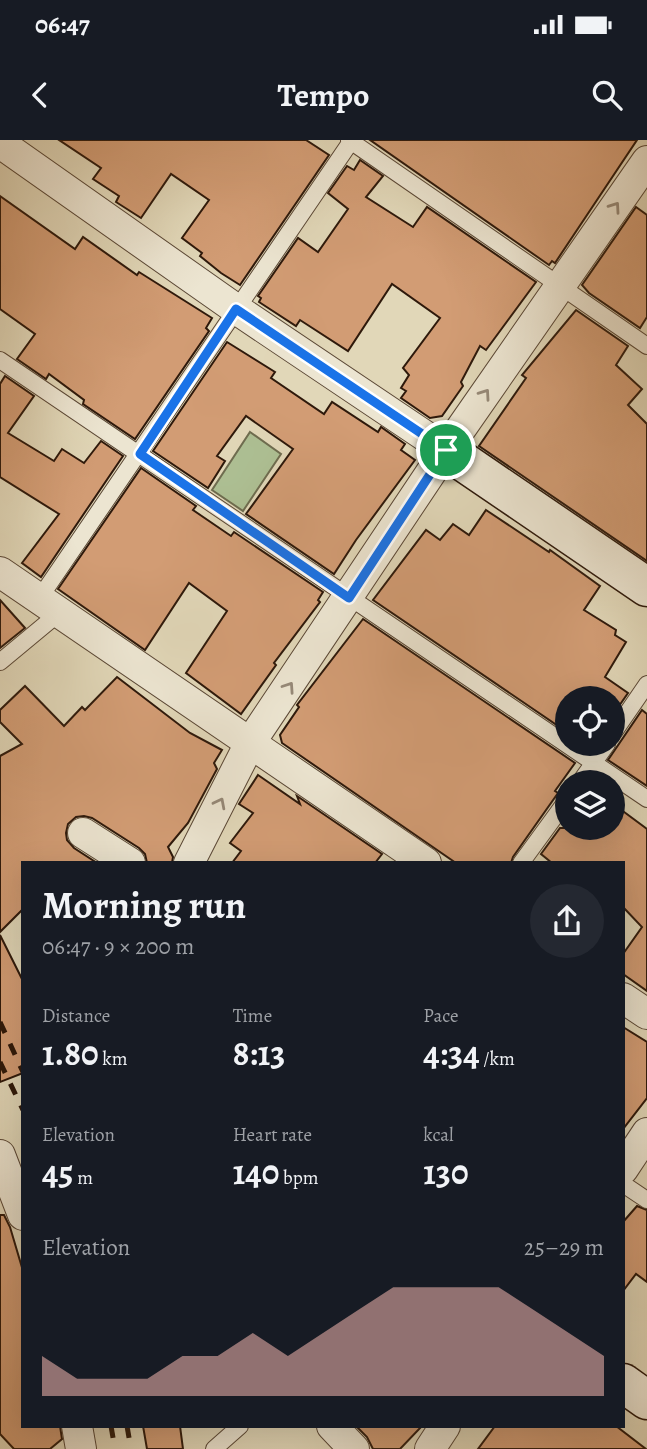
<!DOCTYPE html>
<meta charset="utf-8">
<style>
:root{--surface:#171b24;--page:#242831;--text:#f1f3f6;--muted:#9ea1a6;--accent:#c59692}
body{margin:0;font-family:Alegreya,serif;background:var(--page);color:var(--text);height:100vh;display:flex;flex-direction:column;font-size:26px;white-space:nowrap}
*{box-sizing:border-box;margin:0}
p{font-size:23px;color:var(--muted)}
.icon{flex:none;width:38px;height:38px;fill:none;stroke:currentColor;stroke-width:2;stroke-linecap:round;stroke-linejoin:round}
.map{position:relative;flex:1;overflow:hidden}
.details{position:absolute;left:21px;top:721px;width:604px;height:567px;display:flex;flex-direction:column;background:var(--surface);border-radius:0px;box-shadow:0 7px 28px #0002}
.details>*{flex:none}
.tools{position:absolute;left:555px;top:546px;display:grid;gap:14px}
.tools a{display:grid;place-items:center;width:70px;height:70px;border-radius:50%;background:var(--surface);box-shadow:0 7px 28px #0002;font-size:35px}
.pin{position:absolute;display:grid;place-items:center;width:60px;height:60px;color:#fff;margin:-30px;border:4px solid #fff;border-radius:50%;box-shadow:0 2px 7px #0007}
.round{display:grid;place-items:center;flex:none;width:74px;height:74px;border-radius:37px;background:var(--page)}
.headline{display:flex;align-items:center;justify-content:space-between;height:119px;padding:0 21px}
h1{font-size:38px;font-weight:700;line-height:52px}
.stats{display:grid;grid-template-columns:repeat(3,1fr);gap:10px;height:119px;padding:7px 21px}
.stats div{display:grid;align-content:center}
.stats b{font-size:35px;font-weight:700}
.stats small{font-size:19px;font-weight:400}
.stats p{font-size:19px}
.chart{height:196px;padding:14px 21px}
.chart p{display:flex;justify-content:space-between}
.chart svg{width:100%;height:126px;margin-top:7px;fill:var(--accent);opacity:.7}
.status{display:flex;justify-content:space-between;align-items:center;height:49px;padding:0 35px;background:var(--surface);direction:ltr}
.status svg{height:19px;fill:currentColor}
header{display:flex;justify-content:space-between;align-items:center;height:91px;padding:0 21px;background:var(--surface);font-size:32px;font-weight:700}
.map>svg:first-child{display:block}
.green{fill:#adbf93;stroke:#6e6c4f;stroke-width:2}
.building{fill:#d29c74;stroke:#2e190b;stroke-width:2}
.lines{fill:none;stroke-linecap:round;stroke-linejoin:round}
.lane-casing{stroke:#5b4836;stroke-width:18}
.street-casing{stroke:#5b4836;stroke-width:32}
.secondary-casing{stroke:#2e190b;stroke-width:41}
.lane{stroke:#ece5d1;stroke-width:16}
.street{stroke:#ece5d1;stroke-width:30}
.secondary{stroke:#ece5d1;stroke-width:38}
.rail{stroke:#2e190b;stroke-width:5;stroke-dasharray:12 12;stroke-linecap:butt}
.oneway{stroke:#968978}
.route-casing{stroke:#fff;stroke-width:14}
.route{stroke:#1a73e8;stroke-width:9}
</style>
<div class="status"><b>06:47</b><svg viewBox="0 0 49 12"><path d="M0 12V9h3v3zM5 12V6h3v6zM10 12V3h3v9zM15 12V0h3v12zM26 1h20v11H26zM47 4h2v5h-2z"/></svg></div>
<header><svg class="icon" aria-label="back" viewBox="0 0 24 24"><path d="M15 5l-7 7 7 7"/></svg>Tempo<svg class="icon" aria-label="search" viewBox="0 0 24 24"><circle cx="10" cy="10" r="6"/><path d="M15 15l6 6"/></svg></header>
<div class="map">
<svg width="647" height="1309" viewBox="0 0 647 1309">
<rect width="100%" height="100%" fill="#e1d7b8"/>
<filter id="stains"><feTurbulence type="fractalNoise" baseFrequency=".00286" numOctaves="4"/><feColorMatrix values="0 0 0 0 .2 0 0 0 0 .09 0 0 0 0 .02 0 0 0 .5 -.17"/></filter>
<radialGradient id="worn" r=".72"><stop offset=".6" stop-color="#630" stop-opacity="0"/><stop offset="1" stop-color="#630" stop-opacity=".3"/></radialGradient>
<polygon class="green" points="250,292 281,314 243,371 212,350"/>
<g class="building">
<polygon points="59,0 306,0 329,15 240,145 221,133 200,116 202,113 182,98 209,60 171,34 141,78 116,62 119,56 93,39 101,28"/>
<polygon points="370,0 637,0 555,123 552,121 549,125"/>
<polygon points="360,20 383,36 366,57 413,87 427,67 536,142 486,210 480,206 461,242 463,246 442,276 430,278 401,258 406,251 401,248 409,235 403,228 440,178 392,144 348,211 300,180 296,186 259,162 261,158 258,156 298,98 318,112 348,69 328,53 347,26 354,30"/>
<polygon points="0,56 75,109 83,97 137,135 139,132 212,178 206,188 209,191 135,299 83,264 84,260 49,234 46,239 17,219 35,194 0,169"/>
<polygon points="636,67 647,75 647,177 640,188 589,153 582,145"/>
<polygon points="576,170 628,206 616,225 642,249 628,265 647,284 647,421 479,306 526,238 522,235"/>
<polygon points="227,202 275,232 271,238 324,274 332,262 378,292 381,287 405,304 401,310 415,320 356,400 334,434 246,374 293,309 246,276 217,316 225,321 208,348 153,311"/>
<polygon points="5,236 34,256 8,293 54,321 62,309 84,323 101,301 123,316 41,437 22,423 59,374 0,337 0,244"/>
<polygon points="141,328 196,366 193,370 231,396 234,392 323,452 318,460 320,462 274,523 276,525 241,574 186,533 227,471 189,443 145,510 58,449"/>
<polygon points="486,370 549,412 550,410 600,446 584,470 616,490 615,495 626,502 605,537 628,553 612,576 612,558 567,558 567,592 373,460 426,390 440,400 453,384 469,395"/>
<polygon points="0,460 25,488 0,508"/>
<polygon points="363,479 575,623 555,651 558,653 513,717 511,723 456,723 282,603 280,595 299,567 297,565"/>
<polygon points="117,537 190,593 222,610 214,623 217,629 188,683 168,707 173,717 172,723 147,723 145,714 139,708 92,678 84,676 76,677 68,684 66,693 67,700 74,708 97,723 23,723 23,769 0,792 0,616 22,604 0,582 0,570 25,546 64,586 82,567 85,570"/>
<polygon points="642,570 647,574 647,646 608,620"/>
<polygon points="258,635 300,664 297,656 382,714 375,723 232,723 241,711 230,703 253,673 239,664"/>
<polygon points="612,663 647,689 647,851 623,834 623,814 642,787 623,767 623,723 552,723 541,714 560,688 612,688"/>
<polygon points="0,795 23,841 23,933 0,942"/>
<polygon points="623,887 647,902 647,958 623,989"/>
<polygon points="637,1066 647,1070 647,1142 636,1134 623,1151 623,1082"/>
<polygon points="0,1075 4,1075 10,1087 23,1131 23,1286 60,1286 62,1299 50,1309 14,1309 0,1294"/>
<polygon points="143,1286 180,1286 183,1309 147,1309"/>
<polygon points="356,1286 422,1286 400,1309 373,1309 367,1297"/>
<polygon points="495,1286 616,1286 646,1309 478,1309"/>
</g>
<g class="lines">
<defs>
<g id="lane">
<polyline points="349,0 647,206"/>
<polyline points="0,220 647,659"/>
<polyline points="39,459 352,0"/>
<polyline points="0,522 59,473"/>
<polyline points="612,595 647,544"/>
<polyline points="580,642 607,604"/>
<polyline points="521,723 567,660"/>
<polyline points="623,1044 647,1060"/>
<polyline points="214,1309 240,1286"/>
</g>
<g id="street">
<polyline points="0,3 236,169 446,310"/>
<polyline points="0,432 426,723"/>
<polyline points="83,693 130,723"/>
<polyline points="189,723 250,603 446,310 647,21"/>
<polyline points="623,858 647,874"/>
<polyline points="0,1015 23,1075"/>
<polyline points="623,1029 647,993"/>
<polyline points="77,1286 81,1309"/>
<polyline points="332,1286 354,1309"/>
<polyline points="430,1309 445,1286"/>
</g>
<g id="secondary">
<polyline points="446,310 647,447"/>
<polyline points="623,1243 647,1260"/>
</g>
</defs>
<use href="#lane" class="lane-casing"/>
<use href="#street" class="street-casing"/>
<use href="#secondary" class="secondary-casing"/>
<use href="#lane" class="lane"/>
<use href="#street" class="street"/>
<use href="#secondary" class="secondary"/>
<g class="rail">
<polyline points="0,882 23,932"/>
<polyline points="0,922 23,970"/>
<polyline points="111,1286 115,1309"/>
<polyline points="127,1286 131,1309"/>
</g>
</g>
<defs><path id="oneway-chevron" d="M-2-3.5L2.5 0L-2 3.5" fill="none" stroke-width="1.6" stroke-linecap="round" stroke-linejoin="round" transform="scale(1.75)"/></defs>
<g class="oneway">
<use href="#oneway-chevron" transform="translate(615 67) rotate(-55)"/>
<use href="#oneway-chevron" transform="translate(485 254) rotate(-55)"/>
<use href="#oneway-chevron" transform="translate(289 547) rotate(-56)"/>
<use href="#oneway-chevron" transform="translate(220 663) rotate(-63)"/>
</g>
<g class="lines">
<defs>
<polygon id="route" points="236,169 446,310 349,458 140,314"/>
</defs>
<use href="#route" class="route-casing"/>
<use href="#route" class="route"/>
</g>
<rect width="100%" height="100%" filter="url(#stains)"/>
<rect width="100%" height="100%" fill="url(#worn)"/>
</svg>
<div class="tools">
<a><svg class="icon" aria-label="locate" viewBox="0 0 24 24"><circle cx="12" cy="12" r="6"/><path d="M12 2v4M12 18v4M2 12h4M18 12h4"/></svg></a>
<a><svg class="icon" aria-label="layers" viewBox="0 0 24 24"><path d="M12 4l9 5-9 5-9-5zM3 14l9 5 9-5"/></svg></a>
</div>
<div class="pin" style="left:446px;top:310px;background:#1e9e55"><svg class="icon" aria-label="arrive" viewBox="0 0 24 24"><path d="M6 21V4h12l-3 4 3 4H6"/></svg></div>
<section class="details">
<div class="headline"><div><h1>Morning run</h1><p>06:47 · 9 × 200 m</p></div><a class="round"><svg class="icon" aria-label="share" viewBox="0 0 24 24"><path d="M12 15V3M7 8l5-5 5 5M5 13v7h14v-7"/></svg></a></div>
<div class="stats">
<div><p>Distance</p><b>1.80<small> km</small></b></div>
<div><p>Time</p><b>8:13</b></div>
<div><p>Pace</p><b>4:34<small> /km</small></b></div>
</div>
<div class="stats">
<div><p>Elevation</p><b>45<small> m</small></b></div>
<div><p>Heart rate</p><b>140<small> bpm</small></b></div>
<div><p>kcal</p><b>130</b></div>
</div>
<div class="chart"><p><span>Elevation</span>25–29 m</p>
<svg viewBox="0 0 160 44" preserveAspectRatio="none"><path d="M0 44V30L10 38L20 38L30 38L40 30L50 30L60 22L70 30L80 22L90 14L100 6L110 6L120 6L130 6L140 14L150 22L160 30V44z"/></svg>
</div>
</section>
</div>
